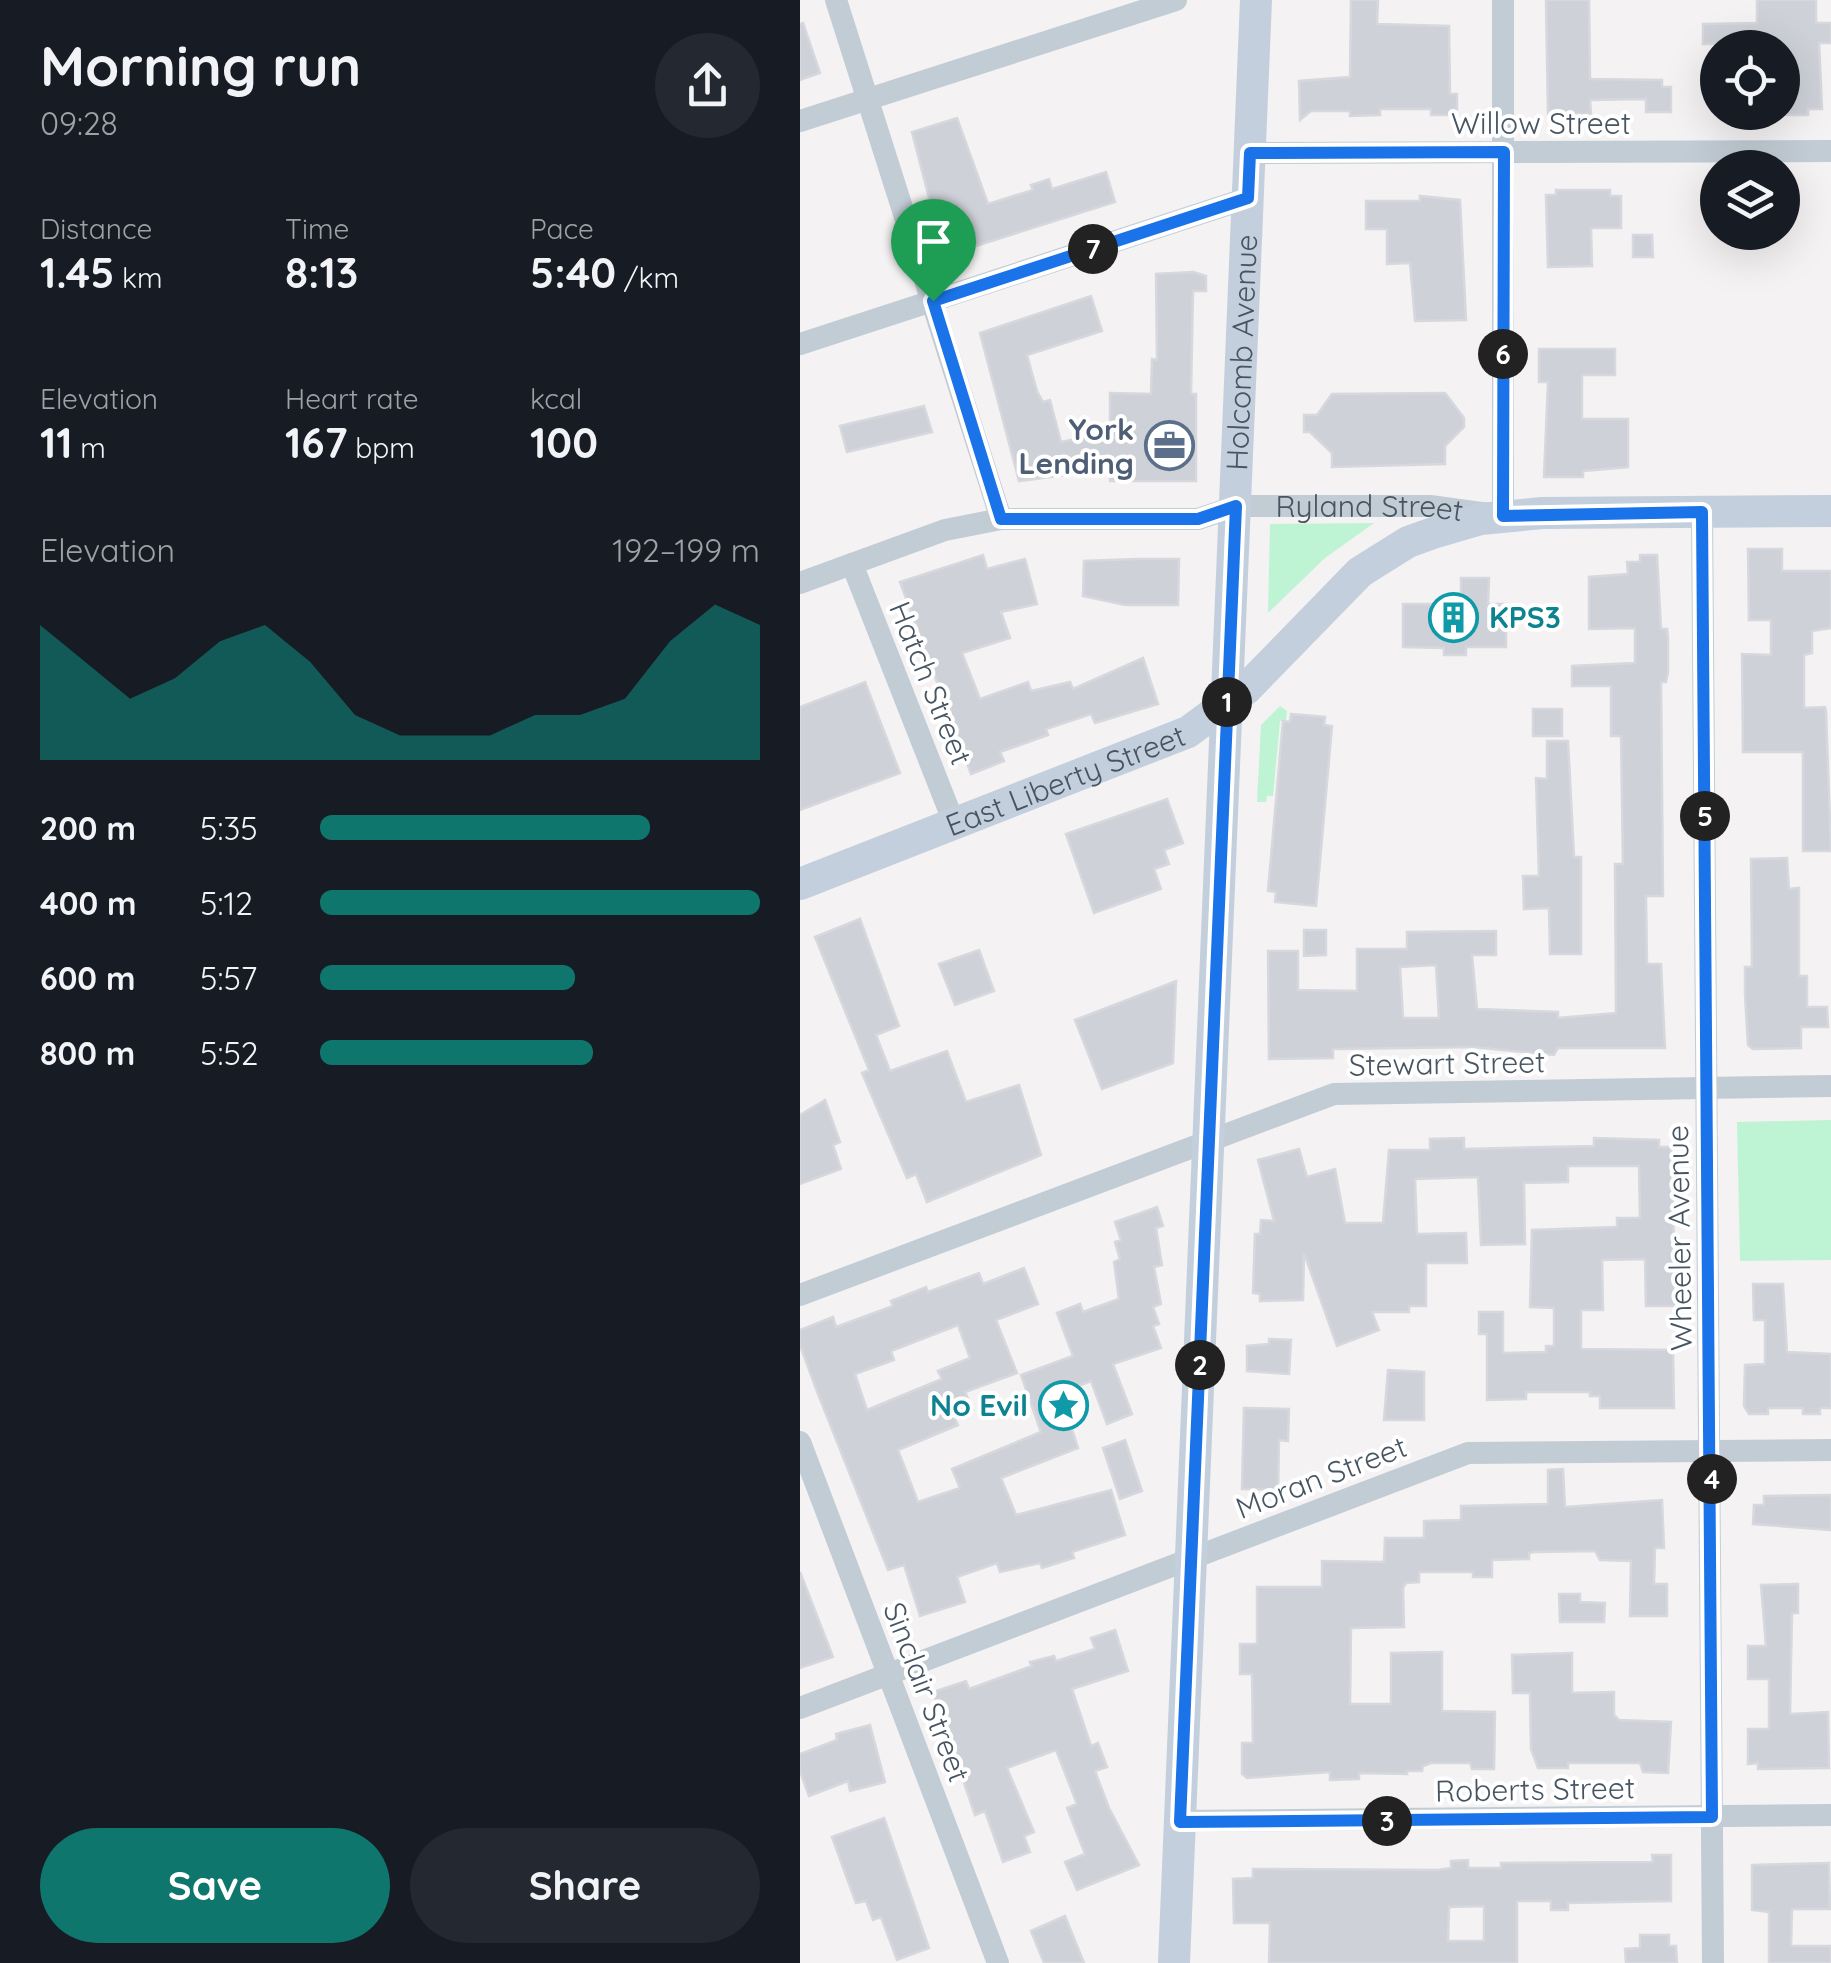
<!DOCTYPE html>
<meta charset="utf-8">
<style>
:root{--surface:#171b24;--page:#242831;--text:#f1f3f6;--muted:#9ea1a6;--accent:#0f766e}
body{margin:0;font-family:Quicksand,sans-serif;background:var(--page);color:var(--text);height:100vh;display:flex;flex-direction:column;font-size:38px;white-space:nowrap}
*{box-sizing:border-box;margin:0}
p{font-size:32px;color:var(--muted)}
.icon{flex:none;width:55px;height:55px;fill:none;stroke:currentColor;stroke-width:2;stroke-linecap:round;stroke-linejoin:round}
.map{position:relative;flex:1;overflow:hidden}
.side{display:flex;flex-direction:column;background:var(--surface);width:800px}
.side>*{flex:none}
.buttons{position:absolute;left:900px;top:30px;display:grid;gap:20px}
.buttons a{display:grid;place-items:center;width:100px;height:100px;border-radius:50%;background:var(--surface);box-shadow:0 10px 40px #0002;font-size:50px}
.pin{position:absolute;display:grid;place-items:center;width:85px;height:85px;color:#fff;margin:-102px -42px;border-radius:50% 50% 50% 0;rotate:-45deg;box-shadow:0 0 10px #0007}
.pin .icon{rotate:45deg}
.km{position:absolute;width:50px;height:50px;margin:-25px;border-radius:50%;background:#222;color:#fff;font-size:28px;line-height:50px;text-align:center}
.round{display:grid;place-items:center;flex:none;width:105px;height:105px;border-radius:52px;background:var(--page)}
.overview{display:flex;align-items:center;justify-content:space-between;height:170px;padding:0 40px}
h1{font-size:55px;font-weight:800;line-height:75px}
.stats{display:grid;grid-template-columns:repeat(3,1fr);gap:15px;height:170px;padding:10px 40px}
.stats div{display:grid;align-content:center}
.stats b{font-size:42px;font-weight:800}
.stats small{font-size:28px;font-weight:400}
.stats p{font-size:28px}
.chart{height:280px;padding:20px 40px}
.chart p{display:flex;justify-content:space-between}
.chart svg{width:100%;height:180px;margin-top:10px;fill:var(--accent);opacity:.7}
.action{display:flex;gap:20px;margin-top:auto;padding:20px 40px}
.action a{flex:1;height:115px;border-radius:60px;background:var(--accent);color:#fff;font-size:40px;font-weight:800;line-height:115px;text-align:center}
.action a+a{background:var(--page);color:var(--text)}
ul{padding:0 40px;list-style:none;font-size:32px}
li{display:grid;grid-template-columns:160px 120px 1fr;align-items:center;height:75px}
li i{height:25px;border-radius:12px;background:var(--accent)}
main{display:flex;flex:1;min-height:0}
.map>svg:first-child{display:block}
.green{fill:#bef4d3}
.building{fill:#ced1d8;stroke:#d6d8de;stroke-width:2.5;fill-rule:evenodd}
.lines{fill:none;stroke-linecap:round;stroke-linejoin:round}
.street{stroke:#c2ccd5;stroke-width:22}
.secondary{stroke:#c3cfdc;stroke-width:32}
.route-casing{stroke:#fff;stroke-width:20}
.route{stroke:#1a73e8;stroke-width:12}
.labels{text-anchor:middle;dominant-baseline:central;stroke-width:8;stroke-linejoin:round;paint-order:stroke}
.street-label{font-size:30px;fill:#475562;stroke:#fff}
.service-label{font-size:30px;font-weight:bold;fill:#4e5e75;stroke:#fff;text-anchor:end}
.culture-label{font-size:30px;font-weight:bold;fill:#0d838f;stroke:#fff;text-anchor:start}
</style>
<main>
<section class="side">
<div class="overview"><div><h1>Morning run</h1><p>09:28</p></div><a class="round"><svg class="icon" aria-label="share" viewBox="0 0 24 24"><path d="M12 15V3M7 8l5-5 5 5M5 13v7h14v-7"/></svg></a></div>
<div class="stats">
<div><p>Distance</p><b>1.45<small> km</small></b></div>
<div><p>Time</p><b>8:13</b></div>
<div><p>Pace</p><b>5:40<small> /km</small></b></div>
</div>
<div class="stats">
<div><p>Elevation</p><b>11<small> m</small></b></div>
<div><p>Heart rate</p><b>167<small> bpm</small></b></div>
<div><p>kcal</p><b>100</b></div>
</div>
<div class="chart"><p><span>Elevation</span>192–199 m</p>
<svg viewBox="0 0 160 44" preserveAspectRatio="none"><path d="M0 44V11L10 20L20 29L30 24L40 15L50 11L60 20L70 33L80 38L90 38L100 38L110 33L120 33L130 29L140 15L150 6L160 11V44z"/></svg>
</div>
<ul>
<li><b>200 m</b>5:35<i style="width:75%"></i></li>
<li><b>400 m</b>5:12<i style="width:100%"></i></li>
<li><b>600 m</b>5:57<i style="width:58%"></i></li>
<li><b>800 m</b>5:52<i style="width:62%"></i></li>
</ul>
<div class="action"><a>Save</a><a>Share</a></div>
</section>
<div class="map">
<svg width="1031" height="1963" viewBox="0 0 1031 1963">
<rect width="100%" height="100%" fill="#f4f2f2"/>
<g class="green">
<polygon points="574,523 525,558 468,613 470,524"/>
<polygon points="480,706 487,711 486,721 480,721 473,796 467,796 466,802 457,802 461,725"/>
<polygon points="1031,1120 1031,1260 940,1261 937,1122"/>
</g>
<g class="building">
<polygon points="551,0 578,0 577,24 649,26 650,94 657,94 657,109 649,115 631,115 631,109 580,109 580,115 550,116 550,111 511,111 500,120 499,81 550,77"/>
<polygon points="746,0 789,0 790,79 862,80 862,87 871,87 871,112 846,112 846,99 790,100 791,114 748,114"/>
<polygon points="957,0 1016,0 1016,23 1031,23 1031,43 1019,43 1022,109 1008,109 1008,115 982,115 982,43 903,44 903,24 957,23"/>
<polygon points="3,23 20,73 0,80 0,24"/>
<polygon points="157,118 188,204 233,190 231,185 249,179 252,189 306,172 315,202 144,256 112,132"/>
<polygon points="756,190 810,190 810,196 821,196 821,228 791,228 792,266 748,267 746,195 756,195"/>
<polygon points="620,196 660,200 666,320 615,321 610,263 587,264 587,229 566,229 566,201 620,201"/>
<polygon points="833,235 852,235 853,257 833,257"/>
<polygon points="393,272 406,276 406,291 393,291 391,394 396,394 396,481 310,481 310,469 219,481 180,333 291,296 302,331 227,355 237,391 243,402 250,400 261,442 310,432 310,393 351,394 352,359 357,360 356,274"/>
<polygon points="739,349 815,349 815,375 782,375 782,419 828,419 828,467 783,471 783,477 744,477 748,382 739,382"/>
<polygon points="645,393 664,418 664,427 645,446 645,464 532,467 532,453 510,432 504,432 504,415 517,415 532,394"/>
<polygon points="124,406 132,432 47,452 40,426"/>
<polygon points="948,549 982,549 982,571 1031,571 1031,628 1012,631 1012,653 1004,655 1004,708 1025,707 1026,712 1031,851 1003,851 1003,752 943,752 942,654 971,655 971,620 949,620"/>
<polygon points="183,555 187,569 225,559 237,604 201,612 210,638 162,653 180,699 228,682 231,691 270,682 273,689 343,658 358,704 295,723 291,714 246,729 248,735 200,752 204,761 171,774 100,582"/>
<path d="M840 555H857L861 629H867L868 638V672L866 682H861L863 896H846L847 964H861L865 1048H758L754 1055 673 1047 539 1049H533V1058L469 1059 468 951H498V990L557 991V949H607V932L696 931V955H672L677 1009 758 1012V1018L816 1013 815 864H823L821 736H811V686H772V666L835 663V628L789 629V577L828 574 827 562H840ZM636 965 639 1018H603L600 967Z"/>
<polygon points="337,559 379,559 378,605 325,605 283,596 284,561"/>
<polygon points="661,578 689,578 688,604 706,604 706,647 666,647 666,655 644,655 644,648 603,647 603,604 661,604"/>
<polygon points="65,682 100,773 0,810 0,707"/>
<rect x="733" y="709" width="29" height="27"/>
<polygon points="491,714 525,717 524,725 532,726 516,906 475,902 476,892 468,891 483,721 490,722"/>
<polygon points="747,741 768,741 774,857 781,857 781,954 750,954 749,908 724,909 723,876 739,876 736,778 747,779"/>
<polygon points="367,799 383,843 364,850 369,864 354,869 361,889 294,913 266,834"/>
<polygon points="987,858 989,889 999,888 999,976 1007,976 1007,1007 1027,1007 1028,1027 1001,1027 1001,1048 953,1049 948,1045 945,995 945,967 952,967 951,859"/>
<polygon points="60,919 99,1026 76,1035 90,1071 147,1051 166,1102 219,1085 241,1155 127,1202 116,1174 107,1178 62,1073 69,1070 15,937"/>
<polygon points="504,930 526,930 526,955 504,956"/>
<polygon points="179,950 194,991 155,1005 139,964"/>
<polygon points="376,981 373,1063 302,1089 275,1020"/>
<polygon points="25,1100 40,1142 33,1145 41,1169 0,1184 0,1115"/>
<polygon points="664,1138 664,1149 794,1146 794,1138 859,1140 859,1147 871,1147 876,1306 846,1306 845,1259 802,1260 803,1310 781,1310 781,1349 873,1350 874,1408 800,1408 800,1396 790,1396 790,1392 726,1392 726,1399 687,1400 687,1334 679,1334 679,1312 703,1312 703,1353 746,1352 746,1346 754,1346 754,1308 730,1307 732,1230 817,1227 817,1218 840,1218 839,1166 768,1166 768,1182 724,1183 725,1244 681,1245 678,1177 615,1179 617,1234 666,1233 667,1263 626,1263 626,1306 609,1306 609,1312 572,1312 579,1330 537,1346 504,1253 503,1300 460,1301 460,1294 453,1293 455,1234 460,1234 461,1220 474,1221 458,1160 499,1149 507,1177 535,1169 545,1223 583,1223 589,1150 630,1150 630,1139"/>
<path d="M357 1207 363 1226 356 1228 362 1265 354 1267 361 1304 353 1307 359 1324 353 1326 361 1348 313 1364 332 1414 307 1424 291 1381 260 1393 278 1448 201 1478 216 1515 311 1490 325 1535 272 1552 274 1558 242 1568 240 1563 200 1572 197 1563 157 1577 165 1602 120 1616 104 1565 88 1570 18 1394 0 1345V1330L33 1317 36 1327 93 1306 91 1301 126 1287 128 1292 179 1273 183 1284 224 1268 238 1304 196 1320 217 1373 165 1392 173 1410 154 1417 158 1425 98 1450 118 1502 160 1488 152 1469 241 1432 221 1375 273 1356 257 1313 280 1304 283 1312 319 1299 314 1262 320 1259 315 1242 321 1240 315 1222ZM158 1325 170 1358 138 1371 142 1379 67 1410 55 1374 94 1360 91 1351Z"/>
<polygon points="953,1284 983,1284 987,1352 1031,1354 1031,1408 1020,1408 1020,1414 1003,1414 1003,1408 968,1408 968,1414 949,1414 944,1406 945,1365 965,1364 965,1320 954,1320"/>
<polygon points="469,1339 491,1340 489,1374 447,1371 447,1346 469,1344"/>
<polygon points="588,1370 624,1372 624,1420 584,1420"/>
<polygon points="444,1408 489,1409 488,1441 479,1440 478,1490 442,1489"/>
<polygon points="325,1440 342,1491 320,1499 303,1448"/>
<polygon points="763,1469 765,1507 862,1500 864,1548 855,1548 854,1584 867,1584 867,1616 830,1616 831,1561 800,1560 795,1551 734,1552 729,1553 729,1559 692,1560 692,1577 673,1577 673,1572 619,1572 619,1582 606,1583 603,1588 604,1627 551,1628 550,1704 591,1704 591,1653 642,1652 642,1711 695,1712 694,1769 672,1769 670,1763 631,1763 623,1766 622,1771 606,1771 607,1774 559,1773 559,1779 530,1780 530,1772 447,1778 442,1774 442,1743 453,1743 452,1674 440,1674 440,1644 457,1644 457,1587 522,1587 522,1561 584,1562 585,1538 624,1538 624,1521 661,1520 661,1506 748,1504 748,1470"/>
<polygon points="1031,1495 1031,1530 953,1524 954,1505 964,1505 964,1496"/>
<polygon points="0,1572 33,1657 0,1668"/>
<polygon points="998,1584 998,1613 992,1613 990,1714 1028,1712 1029,1768 958,1769 958,1763 948,1764 948,1729 969,1729 969,1679 948,1679 948,1646 966,1646 961,1585"/>
<polygon points="759,1594 780,1594 780,1602 805,1603 804,1622 760,1622"/>
<polygon points="315,1630 328,1671 272,1689 291,1746 298,1743 307,1767 295,1771 309,1808 339,1865 277,1890 265,1862 285,1854 267,1808 277,1804 256,1750 207,1768 234,1832 224,1836 230,1852 203,1862 185,1811 175,1815 133,1692 166,1681 169,1689 232,1666 230,1662 254,1656 256,1661 295,1649 291,1638"/>
<polygon points="772,1653 772,1693 814,1692 814,1715 819,1720 871,1722 868,1773 843,1772 840,1763 768,1763 768,1768 738,1768 731,1749 730,1693 713,1693 712,1655"/>
<polygon points="70,1725 85,1782 50,1791 48,1781 9,1796 0,1771 0,1754 37,1740 36,1734"/>
<polygon points="84,1818 129,1948 97,1960 81,1917 73,1920 66,1901 56,1903 32,1837"/>
<path d="M852 1855H871V1901L768 1903V1910H751V1901H717V1963H469L470 1923H434L433 1879 453 1878V1869L638 1870 651 1868V1861L668 1860V1868H701V1863L853 1862ZM684 1906V1941H648L649 1907Z"/>
<polygon points="1029,1863 1030,1909 992,1909 991,1946 1031,1946 1031,1963 969,1963 969,1912 952,1910 952,1865"/>
<polygon points="265,1916 284,1963 244,1963 231,1931"/>
<polygon points="840,1935 869,1935 869,1946 876,1946 877,1963 826,1963 825,1949 840,1948"/>
</g>
<g class="lines">
<g class="street">
<polyline points="36,0 201,519"/>
<polyline points="0,121 376,0"/>
<polyline points="450,153 1031,151"/>
<polyline points="0,344 448,198"/>
<polyline points="902,512 913,1963"/>
<polyline points="52,564 154,823"/>
<path id="s1" d="M0 583 145 530 201 519H398L437 506H630L703 516V0"/>
<polyline points="0,1295 534,1094 1031,1086"/>
<polyline points="0,1442 198,1963"/>
<polyline points="0,1708 668,1453 1031,1450"/>
<polyline points="380,1821 1031,1815"/>
</g>
<g class="secondary">
<path id="s2" d="M0 884 388 732 446 689 560 572 608 542 633 533 681 519 742 513 1031 511"/>
<path id="s3" d="M374 1963 456 0"/>
</g>
</g>
<g class="lines">
<defs>
<polygon id="route" points="704,152 703,516 902,512 912,1817 380,1822 436,506 398,519 201,519 133,301 448,198 450,153"/>
</defs>
<use href="#route" class="route-casing"/>
<use href="#route" class="route"/>
</g>
<defs>
<symbol id="office-ring" viewBox="-11 -11 22 22"><circle r="9.5" fill="#fff" stroke="#5c6f8a" stroke-width="1.5"/><path d="M-6-3h4V-5.5h4V-3h4V5H-6ZM-1-4.5V-3h2v-1.5ZM-6 0V1H6V0Z" fill="#5c6f8a"/></symbol>
<symbol id="building-ring" viewBox="-11 -11 22 22"><circle r="9.5" fill="#fff" stroke="#0f9aa8" stroke-width="1.5"/><path d="M-4-6H4V6H1V3H-1V6H-4ZM-2.5-4.3h1.7v1.8h-1.7ZM.8-4.3h1.7v1.8H.8ZM-2.5-1h1.7V.8h-1.7ZM.8-1h1.7V.8H.8Z" fill="#0f9aa8"/></symbol>
<symbol id="sight-ring" viewBox="-11 -11 22 22"><circle r="9.5" fill="#fff" stroke="#0f9aa8" stroke-width="1.5"/><path d="M0-6L1.8-2.2L6-1.7L2.9 1.2L3.7 5.4L0 3.3L-3.7 5.4L-2.9 1.2L-6-1.7L-1.8-2.2Z" fill="#0f9aa8"/></symbol>
</defs>
<g fill-rule="evenodd">
<use href="#office-ring" x="342" y="418" width="55" height="55"/>
<use href="#building-ring" x="626" y="590" width="55" height="55"/>
<use href="#sight-ring" x="236" y="1378" width="55" height="55"/>
</g>
<g class="labels">
<g class="street-label">
<text x="741" y="123">Willow Street</text>
<text stroke="none"><textPath href="#s3" startOffset="1612">Holcomb Avenue</textPath></text>
<text stroke="none"><textPath href="#s1" startOffset="582">Ryland Street</textPath></text>
<text transform="translate(131 683) rotate(68)">Hatch Street</text>
<text stroke="none"><textPath href="#s2" startOffset="285">East Liberty Street</textPath></text>
<text transform="translate(647 1063) rotate(-1)">Stewart Street</text>
<text transform="translate(879 1238) rotate(-91)">Wheeler Avenue</text>
<text transform="translate(521 1477) rotate(-21)">Moran Street</text>
<text transform="translate(127 1692) rotate(69)">Sinclair Street</text>
<text transform="translate(735 1789) rotate(-1)">Roberts Street</text>
</g>
<g class="service-label">
<text x="334" y="429">York<tspan x="334" dy="34">Lending</tspan></text>
</g>
<g class="culture-label">
<text x="689" y="617">KPS3</text>
<text x="228" y="1405" text-anchor="end">No Evil</text>
</g>
</g>
</svg>
<div class="buttons">
<a><svg class="icon" aria-label="locate" viewBox="0 0 24 24"><circle cx="12" cy="12" r="6"/><path d="M12 2v4M12 18v4M2 12h4M18 12h4"/></svg></a>
<a><svg class="icon" aria-label="layers" viewBox="0 0 24 24"><path d="M12 4l9 5-9 5-9-5zM3 14l9 5 9-5"/></svg></a>
</div>
<div class="pin" style="left:133px;top:301px;background:#1e9e55"><svg class="icon" aria-label="arrive" viewBox="0 0 24 24"><path d="M6 21V4h12l-3 4 3 4H6"/></svg></div>
<b class="km" style="left:427px;top:702px">1</b>
<b class="km" style="left:400px;top:1365px">2</b>
<b class="km" style="left:587px;top:1821px">3</b>
<b class="km" style="left:912px;top:1479px">4</b>
<b class="km" style="left:905px;top:816px">5</b>
<b class="km" style="left:703px;top:354px">6</b>
<b class="km" style="left:293px;top:249px">7</b>
</div>
</main>
